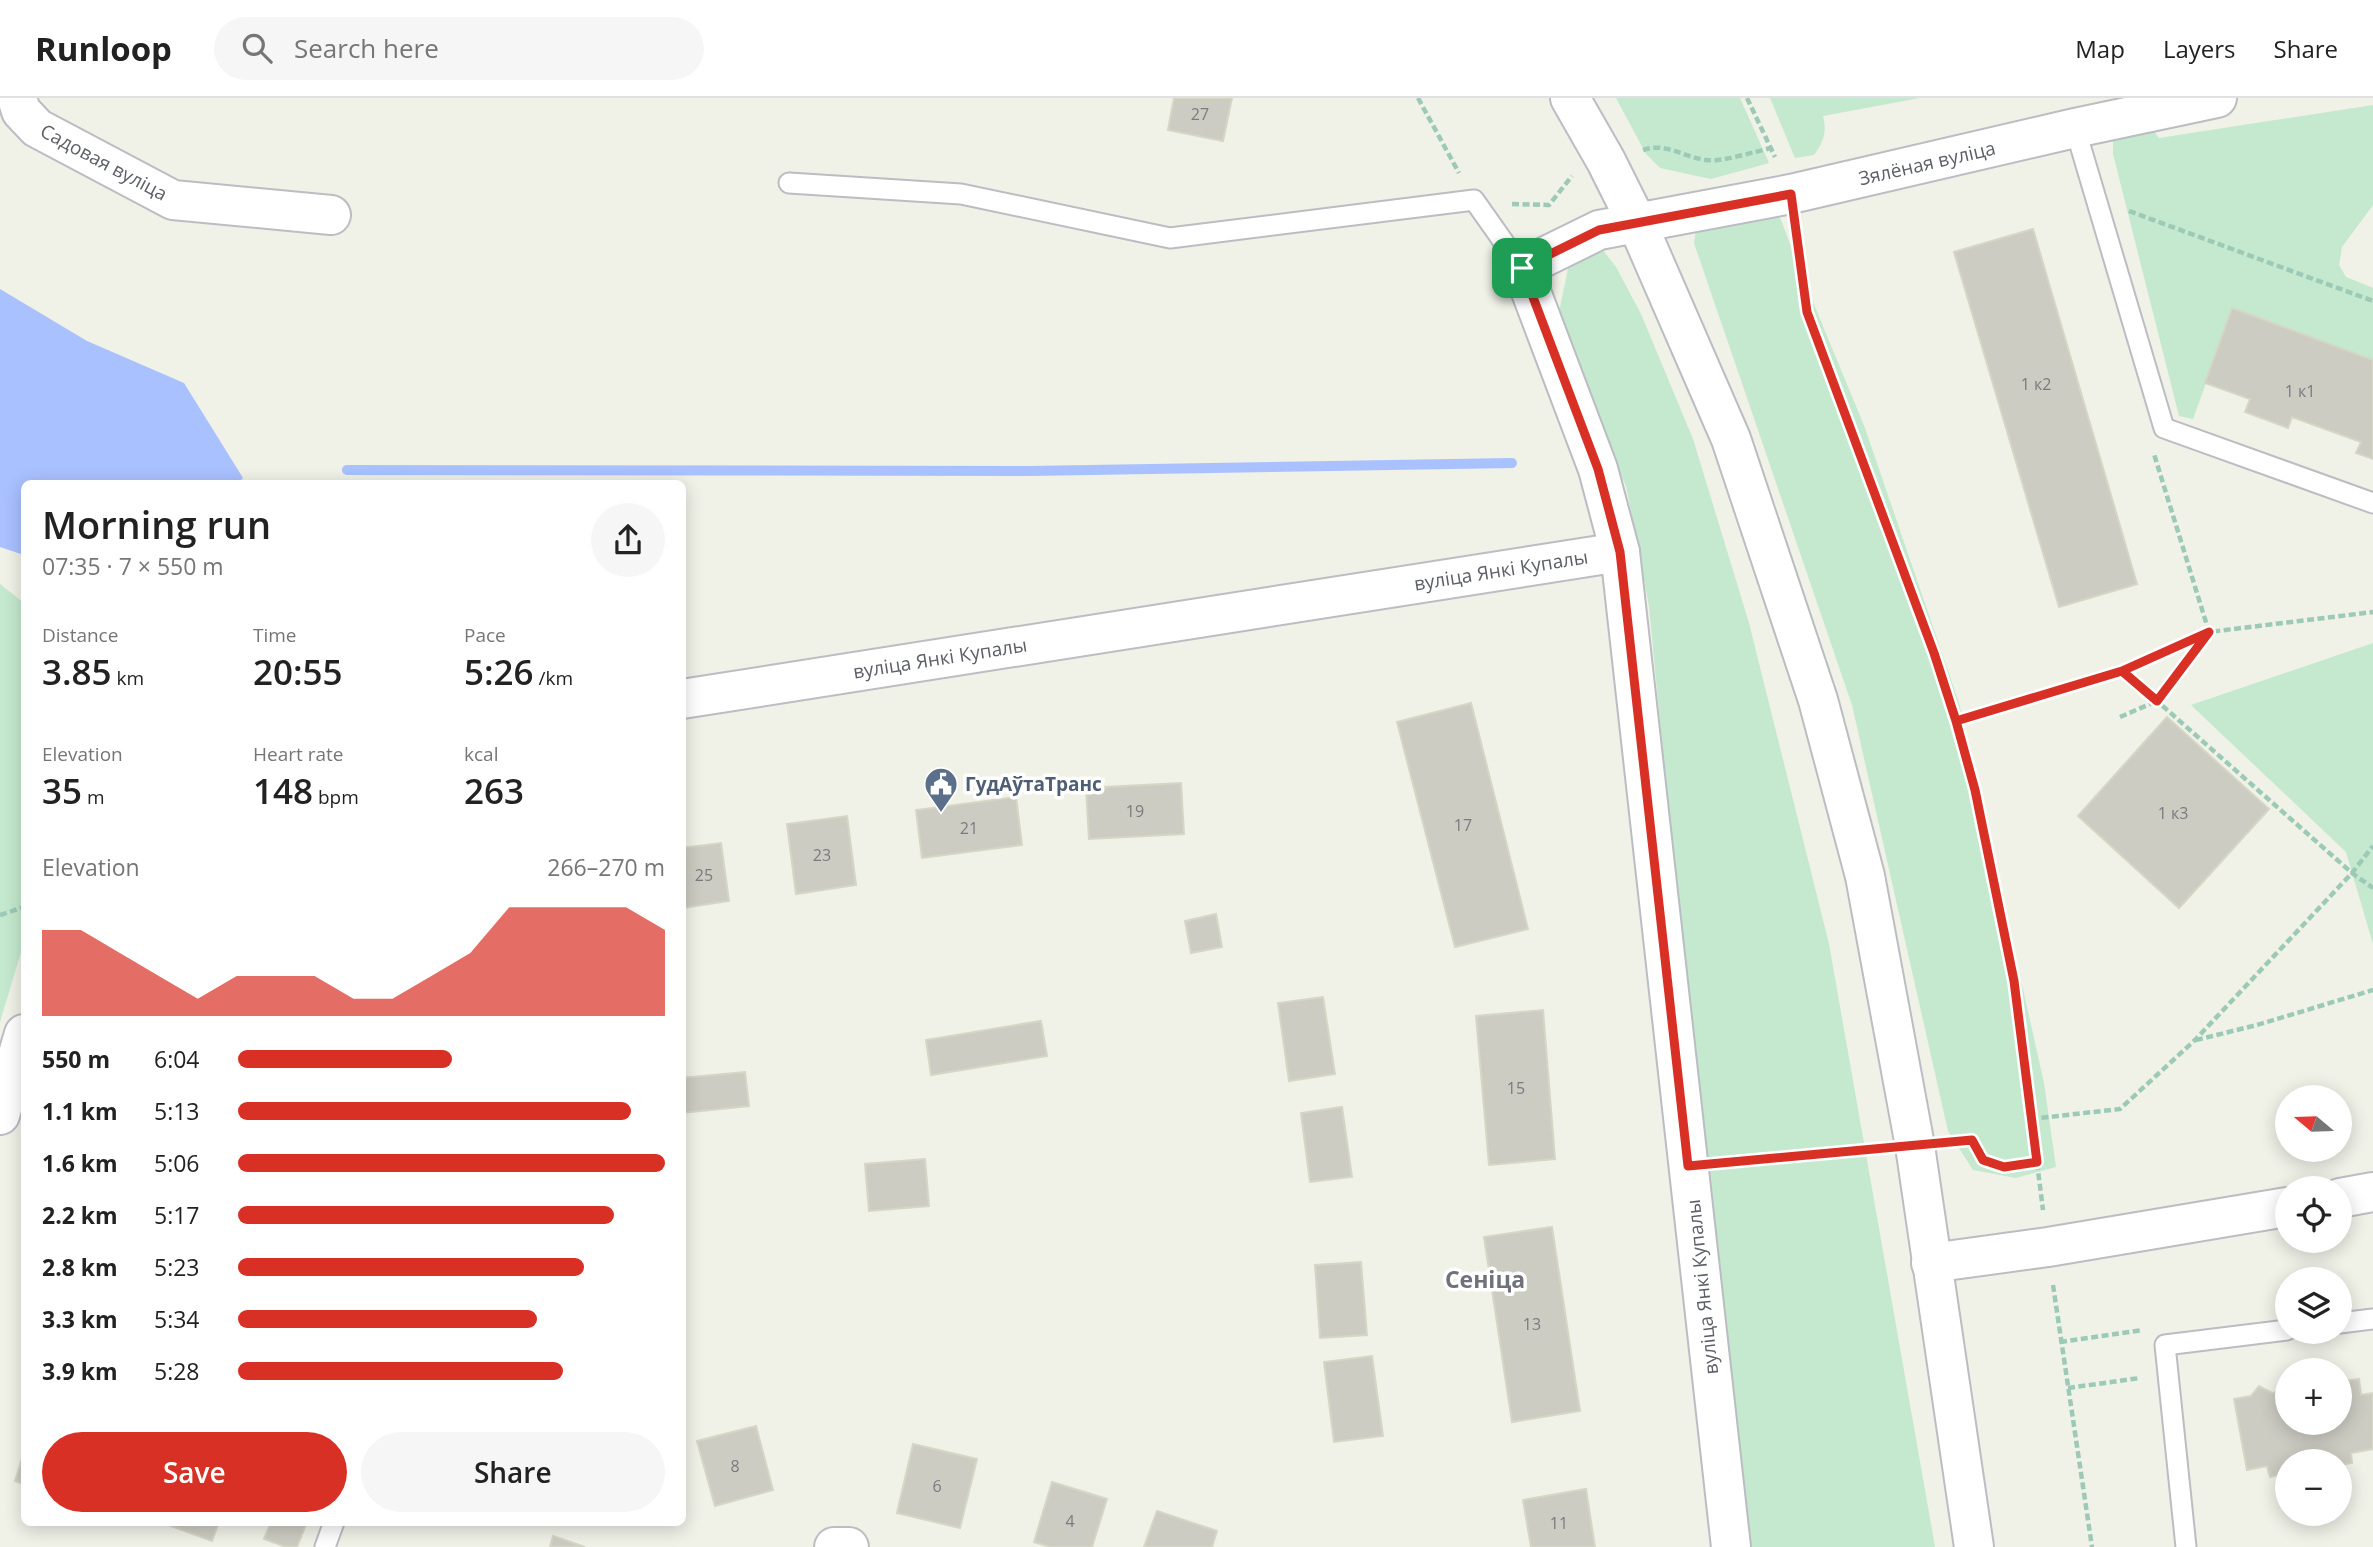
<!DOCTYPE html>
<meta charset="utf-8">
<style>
:root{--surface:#fff;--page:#f6f6f6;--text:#222;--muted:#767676;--line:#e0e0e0;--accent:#d93025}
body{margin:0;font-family:"Open Sans",sans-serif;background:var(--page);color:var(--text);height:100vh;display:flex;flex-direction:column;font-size:26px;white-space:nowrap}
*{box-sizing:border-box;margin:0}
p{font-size:23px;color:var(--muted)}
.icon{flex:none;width:38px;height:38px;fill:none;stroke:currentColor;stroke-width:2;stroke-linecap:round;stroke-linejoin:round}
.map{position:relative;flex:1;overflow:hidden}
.details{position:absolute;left:21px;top:382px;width:665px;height:1046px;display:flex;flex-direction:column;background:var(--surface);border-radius:10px;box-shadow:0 4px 18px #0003}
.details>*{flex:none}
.needle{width:46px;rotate:289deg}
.tools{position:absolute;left:2275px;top:987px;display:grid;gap:14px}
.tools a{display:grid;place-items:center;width:77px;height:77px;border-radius:50%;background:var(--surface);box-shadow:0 4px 18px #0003;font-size:35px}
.pin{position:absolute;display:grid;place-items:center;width:60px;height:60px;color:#fff;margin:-30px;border-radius:14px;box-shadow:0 4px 10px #0006}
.round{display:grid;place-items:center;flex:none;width:74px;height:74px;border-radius:37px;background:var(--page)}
.head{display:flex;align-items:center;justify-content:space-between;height:119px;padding:0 21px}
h1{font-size:38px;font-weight:600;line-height:52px}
.metrics{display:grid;grid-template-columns:repeat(3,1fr);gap:10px;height:119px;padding:7px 21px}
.metrics div{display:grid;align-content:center}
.metrics b{font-size:35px;font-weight:600}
.metrics small{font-size:19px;font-weight:400}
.metrics p{font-size:19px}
.chart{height:196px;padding:14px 21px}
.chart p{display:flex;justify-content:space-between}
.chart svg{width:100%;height:126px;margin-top:7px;fill:var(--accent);opacity:.7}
.cta{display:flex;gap:14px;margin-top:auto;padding:14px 21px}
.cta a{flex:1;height:80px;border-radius:42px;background:var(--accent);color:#fff;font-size:28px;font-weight:600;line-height:80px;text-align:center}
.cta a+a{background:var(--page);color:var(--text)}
ul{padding:0 21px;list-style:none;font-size:23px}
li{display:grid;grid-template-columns:112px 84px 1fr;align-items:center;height:52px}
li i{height:18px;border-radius:9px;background:var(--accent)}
header{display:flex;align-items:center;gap:42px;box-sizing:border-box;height:98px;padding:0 35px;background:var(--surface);border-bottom:2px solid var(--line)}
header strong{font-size:33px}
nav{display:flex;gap:38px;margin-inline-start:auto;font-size:24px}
.search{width:490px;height:63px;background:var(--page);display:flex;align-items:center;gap:18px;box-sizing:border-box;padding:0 24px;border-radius:38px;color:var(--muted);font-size:26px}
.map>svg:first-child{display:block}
.green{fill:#c4e9ce}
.water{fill:#a9c1ff}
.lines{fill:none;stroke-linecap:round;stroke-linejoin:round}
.stream{stroke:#a9c1ff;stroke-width:10}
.building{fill:#ccccc3;stroke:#d6d6c5;stroke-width:2}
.service-casing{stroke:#bbbdc3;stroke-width:23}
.minor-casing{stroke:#bbbdc3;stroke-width:42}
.tertiary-casing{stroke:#bbbdc3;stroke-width:42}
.path{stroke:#9ccab6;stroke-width:4.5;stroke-dasharray:7 3.5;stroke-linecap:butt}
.service{stroke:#fff;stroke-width:19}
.minor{stroke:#fff;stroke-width:38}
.tertiary{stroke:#fff;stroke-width:38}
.route-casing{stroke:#fff;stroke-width:14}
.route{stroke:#d93025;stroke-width:9}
.labels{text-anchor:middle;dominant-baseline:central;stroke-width:7;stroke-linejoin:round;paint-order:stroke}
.number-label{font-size:16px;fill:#7a7b7f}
.street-label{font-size:19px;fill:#5e6068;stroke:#fff}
.service-label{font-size:19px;font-weight:bold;fill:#4e5e75;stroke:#fff;text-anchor:start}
.quarter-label{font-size:23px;font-weight:bold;fill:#6f727a;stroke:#fff}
</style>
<header>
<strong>Runloop</strong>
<div class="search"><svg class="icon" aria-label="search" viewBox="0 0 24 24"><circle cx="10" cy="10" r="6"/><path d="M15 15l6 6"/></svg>Search here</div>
<nav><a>Map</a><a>Layers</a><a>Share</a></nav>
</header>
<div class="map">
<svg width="2373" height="1449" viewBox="0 0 2373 1449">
<rect width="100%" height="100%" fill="#f0f1e7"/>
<g class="green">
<polygon points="1616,0 1740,0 1769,65 1711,81 1660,70 1646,56"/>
<path d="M1770 0H1920L1823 18C1827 34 1824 43 1814 57L1795 60Z"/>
<polygon points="2373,7 2373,107 2342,149 2339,167 2346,179 2373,190 2373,262 2233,211 2193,321 2179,318 2113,56 2113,42 2126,31 2153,32 2159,40"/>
<polygon points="1777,111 1799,170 1865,330 1959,605 2044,985 2056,1069 2016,1080 1973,1072 1948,1033 1852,607 1694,145 1696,132"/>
<polygon points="1602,151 1616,169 1641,216 1693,341 1749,525 1829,846 1935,1449 1748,1449 1680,836 1649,508 1626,388 1590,308 1559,214 1570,161"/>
<polygon points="0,486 24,505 24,844 0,924"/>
<polygon points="2373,545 2373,846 2346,754 2191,607"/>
</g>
<polygon class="water" points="0,191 87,243 184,285 243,380 238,385 24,385 24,457 0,449"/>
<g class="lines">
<polyline class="stream" points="347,372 1029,373 1512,365"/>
</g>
<g class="building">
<polygon points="1174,0 1232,0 1223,43 1168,32"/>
<polygon points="2033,131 2137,486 2059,509 1954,154"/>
<polygon points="2232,210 2373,262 2373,361 2356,355 2361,344 2292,319 2288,330 2245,314 2250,301 2205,285"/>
<polygon points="1471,605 1528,831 1455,849 1397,624"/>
<polygon points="2167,619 2269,711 2179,810 2078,718"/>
<polygon points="1181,685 1184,736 1089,741 1086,690"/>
<polygon points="1016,699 1022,747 922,760 916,712"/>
<polygon points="847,718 856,787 796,796 787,726"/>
<polygon points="721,745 729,803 682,810 682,750"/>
<polygon points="1216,816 1222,849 1191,855 1185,823"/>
<polygon points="1323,899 1335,976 1289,983 1278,905"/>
<polygon points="1543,912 1555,1061 1489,1067 1476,918"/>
<polygon points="1041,923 1047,958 931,977 926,942"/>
<polygon points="745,974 749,1008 682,1015 682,980"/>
<polygon points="1342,1009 1352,1079 1310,1084 1301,1015"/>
<polygon points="925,1061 929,1108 869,1113 865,1066"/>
<polygon points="1552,1129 1580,1313 1512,1324 1484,1139"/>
<polygon points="1361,1164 1367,1237 1320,1240 1315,1167"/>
<polygon points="1372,1258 1383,1338 1334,1344 1324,1264"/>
<polygon points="2340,1281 2343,1283 2359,1281 2361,1297 2373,1295 2373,1351 2351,1355 2352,1365 2340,1367 2340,1363 2287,1363 2287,1375 2270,1379 2267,1368 2247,1372 2234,1301 2251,1298 2259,1288 2272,1295 2287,1292 2287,1325 2340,1325"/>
<polygon points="756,1328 773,1392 715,1408 697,1343"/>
<polygon points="913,1346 977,1361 960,1430 897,1415"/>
<polygon points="24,1354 24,1386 15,1383"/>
<polygon points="1052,1384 1107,1401 1092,1449 1050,1449 1034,1444"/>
<polygon points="1586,1391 1595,1449 1531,1449 1523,1402"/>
<polygon points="1157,1413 1217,1433 1212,1449 1144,1449"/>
<polygon points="160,1424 219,1424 212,1443"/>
<polygon points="271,1424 307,1424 297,1449 286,1449 264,1441"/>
<polygon points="553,1438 585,1449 550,1449"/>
</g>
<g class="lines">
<defs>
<g id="service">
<polyline points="2075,30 2164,330 2373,405"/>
<polyline points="789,85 961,96 1170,140 1474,102 1522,170"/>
<polyline points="2340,1225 2373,1221"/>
<polyline points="325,1449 334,1424"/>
<polyline points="2186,1449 2165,1247 2287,1232"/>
</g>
<g id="minor">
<polyline points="17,0 21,13 37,30 173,102 331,117"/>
<polyline points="682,601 1620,454"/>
<polyline points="0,1017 24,936"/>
<polyline points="834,1449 849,1449"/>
<polyline points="1731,1449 1620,454 1598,371 1522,170 1599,132 1791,96 2075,30 2217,0"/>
</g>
<g id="tertiary">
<polyline points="1570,0 1606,63 1637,125 1731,341 1818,602 1865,778 1915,1048 1974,1449"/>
<polyline points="2340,1100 2373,1094"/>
<polyline points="1931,1165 2048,1149 2287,1109"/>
</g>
</defs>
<use href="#service" class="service-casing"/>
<use href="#minor" class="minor-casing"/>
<use href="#tertiary" class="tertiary-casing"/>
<g class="path">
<polyline points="1418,0 1459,75"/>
<polyline points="1747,0 1775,59"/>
<path d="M1643 52C1666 44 1683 59 1706 62 1723 64 1753 54 1771 50"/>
<polyline points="1512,106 1549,107 1572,78"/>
<polyline points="2129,113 2373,203"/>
<polyline points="1796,134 1807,214 1934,555 1956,623 1975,692 2014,883 2043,1112"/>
<polyline points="2123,573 2352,775 2373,790"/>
<polyline points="2120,619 2157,603 2209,534 2154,356"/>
<polyline points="1956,623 2122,573 2209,534 2373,514"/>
<polyline points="0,817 24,809"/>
<polyline points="2196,942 2257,927 2373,892"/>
<polyline points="2031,1021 2120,1011 2195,942 2352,775 2373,748"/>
<polyline points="1953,1044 1972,1042 1983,1062 2004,1069 2037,1064"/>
<polyline points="1727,1064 1878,1051"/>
<polyline points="2053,1187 2092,1449"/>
<polyline points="2060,1244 2143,1232"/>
<polyline points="2068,1290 2140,1280"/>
</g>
<use href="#service" class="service"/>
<use href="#minor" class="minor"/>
<use href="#tertiary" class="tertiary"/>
</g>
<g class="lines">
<defs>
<polyline id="route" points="1522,170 1598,371 1620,454 1688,1068 1972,1042 1983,1062 2004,1069 2037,1064 2014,883 1975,692 1956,623 2122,573 2209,534 2157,603 2122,573 1956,623 1934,555 1807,214 1791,96 1599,132 1522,170"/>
</defs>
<use href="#route" class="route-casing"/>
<use href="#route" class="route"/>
</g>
<defs>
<symbol id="civic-pin" viewBox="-11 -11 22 30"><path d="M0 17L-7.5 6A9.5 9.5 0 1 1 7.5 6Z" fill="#5c6f8a" stroke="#fff"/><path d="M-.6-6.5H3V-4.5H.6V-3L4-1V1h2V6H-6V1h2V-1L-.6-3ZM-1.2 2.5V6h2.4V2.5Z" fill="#fff"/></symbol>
</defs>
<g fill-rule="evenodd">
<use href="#civic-pin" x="922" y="667" width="38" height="52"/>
</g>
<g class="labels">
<g class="number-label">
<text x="1200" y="16">27</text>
<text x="2036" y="286">1 к2</text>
<text x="2300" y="293">1 к1</text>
<text x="1135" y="713">19</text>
<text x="2173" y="715">1 к3</text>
<text x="1463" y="727">17</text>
<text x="969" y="730">21</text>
<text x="822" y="757">23</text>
<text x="704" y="777">25</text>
<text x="1516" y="990">15</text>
<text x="1532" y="1226">13</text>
<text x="735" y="1368">8</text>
<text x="937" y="1388">6</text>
<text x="1070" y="1423">4</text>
<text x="1559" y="1425">11</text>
</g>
<g class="street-label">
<text transform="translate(104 64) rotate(28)">Садовая вуліца</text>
<text transform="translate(1927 65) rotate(-13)">Зялёная вуліца</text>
<text transform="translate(1501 472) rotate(-9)">вуліца Янкі Купалы</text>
<text transform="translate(940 560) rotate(-9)">вуліца Янкі Купалы</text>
<text transform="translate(1702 1189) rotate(-96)">вуліца Янкі Купалы</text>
</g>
<g class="service-label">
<text x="965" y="686">ГудАўтаТранс</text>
</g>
<g class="quarter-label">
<text x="1485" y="1181">Сеніца</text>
</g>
</g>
</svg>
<div class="tools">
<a><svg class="needle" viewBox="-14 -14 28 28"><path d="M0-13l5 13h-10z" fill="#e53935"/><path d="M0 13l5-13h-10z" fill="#767676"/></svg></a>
<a><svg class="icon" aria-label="locate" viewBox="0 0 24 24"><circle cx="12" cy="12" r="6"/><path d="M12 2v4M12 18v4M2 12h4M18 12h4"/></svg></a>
<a><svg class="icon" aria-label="layers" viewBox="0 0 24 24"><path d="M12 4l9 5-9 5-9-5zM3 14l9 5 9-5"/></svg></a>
<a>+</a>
<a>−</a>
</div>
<div class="pin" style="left:1522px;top:170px;background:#1e9e55"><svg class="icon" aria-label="arrive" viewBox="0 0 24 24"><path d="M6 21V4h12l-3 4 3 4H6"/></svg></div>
<section class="details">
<div class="head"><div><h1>Morning run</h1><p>07:35 · 7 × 550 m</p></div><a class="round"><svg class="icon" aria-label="share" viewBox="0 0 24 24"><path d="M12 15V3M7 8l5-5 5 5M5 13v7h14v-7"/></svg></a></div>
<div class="metrics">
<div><p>Distance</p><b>3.85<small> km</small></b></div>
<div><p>Time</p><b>20:55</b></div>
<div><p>Pace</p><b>5:26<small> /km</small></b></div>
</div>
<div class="metrics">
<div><p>Elevation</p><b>35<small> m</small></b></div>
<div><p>Heart rate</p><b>148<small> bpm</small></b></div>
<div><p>kcal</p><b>263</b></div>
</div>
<div class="chart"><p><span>Elevation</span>266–270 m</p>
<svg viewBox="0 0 160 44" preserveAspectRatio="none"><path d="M0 44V14L10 14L20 22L30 30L40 38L50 30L60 30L70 30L80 38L90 38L100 30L110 22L120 6L130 6L140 6L150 6L160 14V44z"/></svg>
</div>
<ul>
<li><b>550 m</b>6:04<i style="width:50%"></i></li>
<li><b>1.1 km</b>5:13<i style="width:92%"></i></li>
<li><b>1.6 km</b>5:06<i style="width:100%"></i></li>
<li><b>2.2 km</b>5:17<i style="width:88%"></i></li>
<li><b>2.8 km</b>5:23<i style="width:81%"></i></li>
<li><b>3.3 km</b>5:34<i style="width:70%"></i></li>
<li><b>3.9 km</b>5:28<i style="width:76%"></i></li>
</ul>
<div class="cta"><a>Save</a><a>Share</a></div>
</section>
</div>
